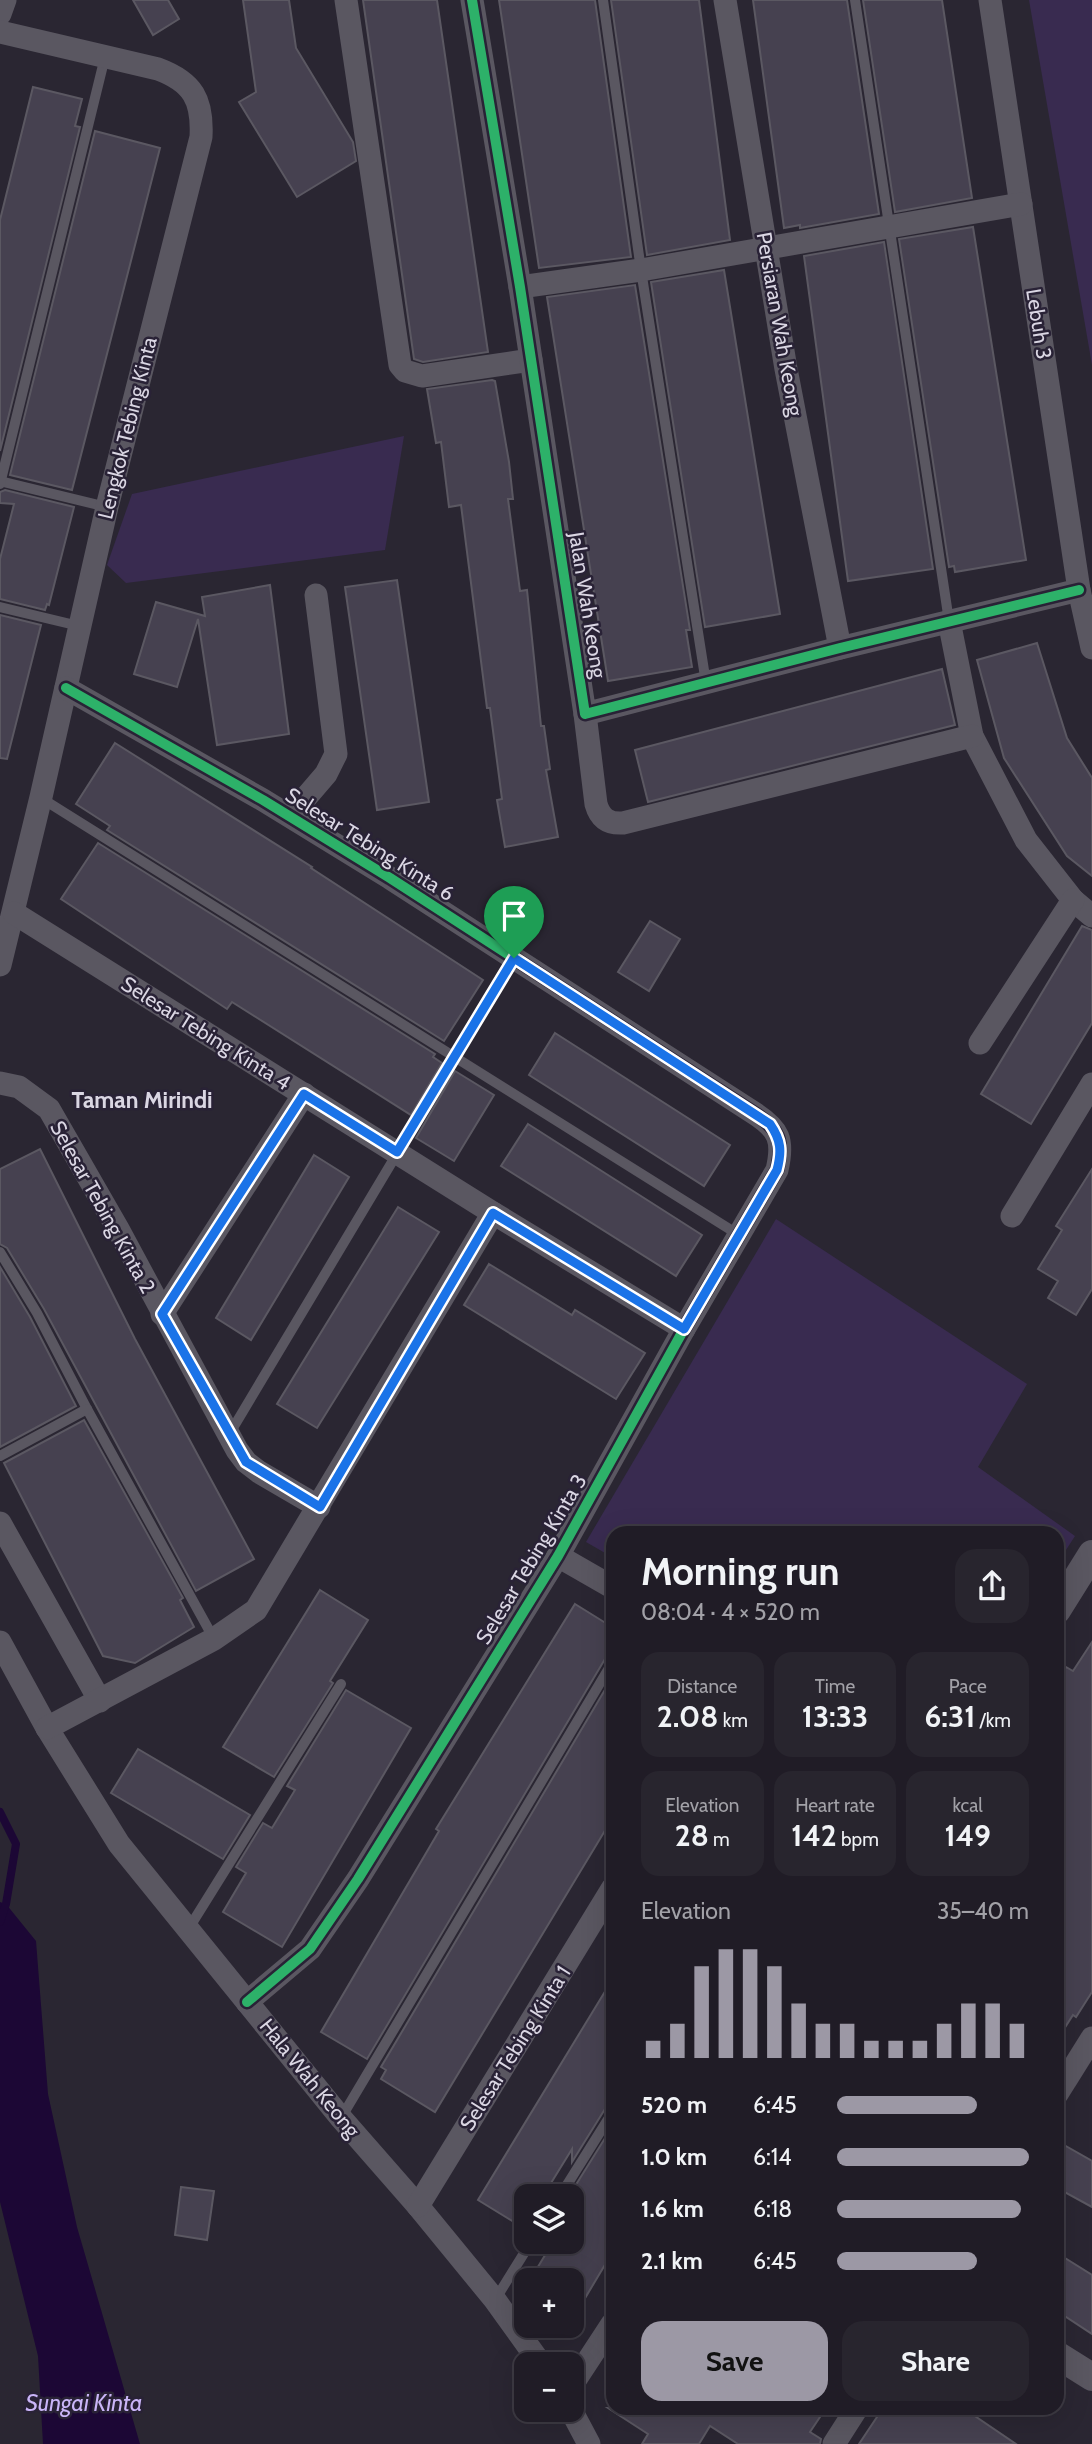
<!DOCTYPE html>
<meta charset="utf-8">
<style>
:root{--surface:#201c26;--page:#28252e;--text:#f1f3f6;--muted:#a2a1a7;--line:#3d3a43;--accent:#9c98a5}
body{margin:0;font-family:Cabin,sans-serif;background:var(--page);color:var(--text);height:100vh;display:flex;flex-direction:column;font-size:26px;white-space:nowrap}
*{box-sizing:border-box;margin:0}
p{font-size:23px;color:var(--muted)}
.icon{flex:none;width:38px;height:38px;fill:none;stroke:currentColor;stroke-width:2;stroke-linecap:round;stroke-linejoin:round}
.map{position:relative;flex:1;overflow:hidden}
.drawer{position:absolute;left:606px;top:1526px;width:458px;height:889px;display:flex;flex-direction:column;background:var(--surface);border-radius:21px;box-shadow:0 7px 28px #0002,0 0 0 2px var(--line)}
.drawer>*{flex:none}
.tools{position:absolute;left:514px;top:2184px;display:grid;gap:14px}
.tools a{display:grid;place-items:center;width:70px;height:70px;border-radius:14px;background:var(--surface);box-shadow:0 7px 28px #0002,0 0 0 2px var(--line);font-size:35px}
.pin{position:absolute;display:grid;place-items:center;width:60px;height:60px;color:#fff;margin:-72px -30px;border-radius:50% 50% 50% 0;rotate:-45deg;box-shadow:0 0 7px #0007}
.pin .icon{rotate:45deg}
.round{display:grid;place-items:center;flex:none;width:74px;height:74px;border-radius:21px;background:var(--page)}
.summary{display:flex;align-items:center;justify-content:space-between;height:119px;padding:0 35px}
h1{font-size:38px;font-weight:700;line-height:52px}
.figures{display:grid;grid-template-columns:repeat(3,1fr);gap:10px;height:119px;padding:7px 35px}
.figures div{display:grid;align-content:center;border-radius:18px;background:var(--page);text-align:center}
.figures b{font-size:30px;font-weight:700}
.figures small{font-size:19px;font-weight:400}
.figures p{font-size:19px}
.chart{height:196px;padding:14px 35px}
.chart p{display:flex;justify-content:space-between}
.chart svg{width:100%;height:126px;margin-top:7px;stroke:var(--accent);stroke-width:6}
.primary-button{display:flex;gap:14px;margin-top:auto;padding:14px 35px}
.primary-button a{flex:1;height:80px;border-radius:21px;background:var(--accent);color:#111;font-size:28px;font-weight:700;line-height:80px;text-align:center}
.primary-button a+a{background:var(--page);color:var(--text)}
ul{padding:0 35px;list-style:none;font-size:23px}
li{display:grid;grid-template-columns:112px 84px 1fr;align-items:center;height:52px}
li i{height:18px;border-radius:9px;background:var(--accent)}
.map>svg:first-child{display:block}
.green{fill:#392b50}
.water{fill:#1c0735}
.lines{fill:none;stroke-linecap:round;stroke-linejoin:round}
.stream{stroke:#1c0735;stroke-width:8}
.building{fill:#464150;stroke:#5b5862;stroke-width:2}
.service{stroke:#5a5761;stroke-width:10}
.minor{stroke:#5a5761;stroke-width:23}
.tertiary{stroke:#5a5761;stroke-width:28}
.cycleway-casing{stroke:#292236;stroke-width:15}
.cycleway{stroke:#2db169;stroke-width:10}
.route-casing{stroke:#fff;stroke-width:14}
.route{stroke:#1a73e8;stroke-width:9}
.labels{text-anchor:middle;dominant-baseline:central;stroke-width:5;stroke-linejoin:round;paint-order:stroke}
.street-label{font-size:21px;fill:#dad6e3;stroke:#292236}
.neighbourhood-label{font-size:23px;font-weight:bold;fill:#dad6e3;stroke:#292236}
.water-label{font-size:23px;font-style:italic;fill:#cab5f8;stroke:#292236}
</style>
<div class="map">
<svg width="1092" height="2444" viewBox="0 0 1092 2444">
<rect width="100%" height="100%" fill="#2a2632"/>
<g class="green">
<polygon points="1029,0 1092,0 1092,365"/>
<polygon points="404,436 385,550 126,583 107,565 132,494"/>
<polygon points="776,1219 1027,1384 978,1467 1075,1536 1057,1564 1057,1533 612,1533 612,1557 586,1542"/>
</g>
<polygon class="water" points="0,1902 6,1904 36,1941 48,2094 77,2227 140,2444 43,2444 38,2356 0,2202"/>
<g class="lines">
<polyline class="stream" points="0,1812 16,1844 6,1904 0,1922"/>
</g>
<g class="building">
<polygon points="133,0 168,0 179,19 153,35"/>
<polygon points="243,0 289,0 296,48 353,142 356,161 297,197 239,102 256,92"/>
<polygon points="363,0 437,0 488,352 423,362 414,359"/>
<polygon points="499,0 595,0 631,257 539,268"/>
<polygon points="611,0 699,0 730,240 647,255"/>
<polygon points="753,0 847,0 879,214 800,228 800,225 784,228"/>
<polygon points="863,0 942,0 972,198 895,212"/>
<polygon points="33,87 82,99 75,126 80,127 0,451 0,220"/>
<polygon points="95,131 160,148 72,490 10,475"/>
<polygon points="973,227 1026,560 955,572 954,566 949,567 899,239"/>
<polygon points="884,242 933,569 848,581 804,256"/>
<polygon points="724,270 780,614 705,627 651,282"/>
<polygon points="635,285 690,630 686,630 692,667 608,681 547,297"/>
<polygon points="492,380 495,381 509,462 513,499 508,499 520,591 527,590 541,726 544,726 550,769 546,770 558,837 505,847 497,800 502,799 490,708 487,708 461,505 449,507 441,442 436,443 427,389"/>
<polygon points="5,490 74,507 49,605 47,604 45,610 0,599 0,559 14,504 0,503 0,492"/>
<polygon points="397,580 429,802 377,810 345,587"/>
<polygon points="270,585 289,734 217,745 198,619 177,687 134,674 156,602 205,616 202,597"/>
<polygon points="0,615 41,625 7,759 0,758"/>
<polygon points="1037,643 1067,738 1092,778 1092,876 1067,856 1004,758 977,660"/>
<polygon points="942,669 955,725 648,802 635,750"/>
<polygon points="115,743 312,867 311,868 483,980 444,1041 107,830 110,826 76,804"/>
<polygon points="98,843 435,1054 433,1057 442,1063 411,1115 232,1002 227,1009 61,899"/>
<polygon points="650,921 680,939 649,991 618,972"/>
<polygon points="1082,926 1092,930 1092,1023 1031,1124 981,1094"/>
<polygon points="555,1033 730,1145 704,1186 529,1075"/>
<polygon points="455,1071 494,1095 454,1161 416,1138"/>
<polygon points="528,1124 702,1235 676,1276 501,1166"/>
<polygon points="40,1149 135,1339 254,1559 196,1591 44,1309 7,1248 0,1244 0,1169"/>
<polygon points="314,1155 349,1177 251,1340 216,1318"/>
<polygon points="1092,1169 1092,1289 1076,1315 1048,1298 1058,1281 1038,1269 1062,1230 1056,1226"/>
<polygon points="398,1207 439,1232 317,1428 277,1404"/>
<polygon points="489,1264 572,1315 575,1310 645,1353 616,1399 464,1305"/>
<polygon points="0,1267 30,1317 76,1406 0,1447"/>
<polygon points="84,1420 183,1598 180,1600 194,1627 135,1663 103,1656 4,1463"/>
<polygon points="320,1590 368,1620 330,1681 333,1683 274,1777 223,1747"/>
<polygon points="575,1604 612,1627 612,1655 605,1659 367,2059 321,2032 439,1831 436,1829"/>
<polygon points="1092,1642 1092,1992 1076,2017 1073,2015 1057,2040 1057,1682 1066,1667 1073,1671"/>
<polygon points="612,1678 612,1819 435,2112 381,2079 386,2070 381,2067"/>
<polygon points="346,1690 411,1728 282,1947 223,1912 246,1873 236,1867 263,1823 272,1828 295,1790 287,1786"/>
<polygon points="138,1749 250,1815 223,1859 111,1793"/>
<polygon points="612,1980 612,2105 605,2109 572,2162 572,2149 543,2196 527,2196 527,2230 478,2200"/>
<polygon points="612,2127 612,2253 572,2320 572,2280 530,2280 553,2242 572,2242 572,2191"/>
<polygon points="1057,2141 1092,2161 1092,2207 1057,2188"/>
<polygon points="181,2187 214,2191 207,2240 175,2235"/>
<polygon points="1057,2253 1092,2275 1092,2334 1057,2311"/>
<polygon points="608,2408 826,2408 810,2432 821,2439 820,2444 738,2444 710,2426 699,2444 642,2444 648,2434"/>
<polygon points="883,2408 963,2408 1016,2444 859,2444"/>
</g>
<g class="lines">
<g class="service">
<polyline points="603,0 641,270 706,683"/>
<polyline points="855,0 949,621"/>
<polyline points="0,481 107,507"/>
<polyline points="0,484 105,57"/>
<polyline points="0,607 79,626"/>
<polyline points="41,798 739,1235"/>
<polyline points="0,1252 37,1313 87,1409 214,1639"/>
<polyline points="230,1433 514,958"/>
<polyline points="0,1456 87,1409"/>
<polyline points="189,1928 341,1684"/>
<polyline points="341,2118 612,1663"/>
<polyline points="560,2196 612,2113"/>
<polyline points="495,2300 531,2242"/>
</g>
<g class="minor">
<polyline points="346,0 400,365 405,371 422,376 531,360"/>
<polyline points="472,0 520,287 585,714 840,648 1079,590"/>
<polyline points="725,0 786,369 840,648"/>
<polyline points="990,0 1079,590 1092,648"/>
<polyline points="0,14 5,0"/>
<path d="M0 32 158 69C193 82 203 100 201 137L107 507 41 797 0 965"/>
<polyline points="520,287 641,270 1021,204"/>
<polyline points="949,621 972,736 1026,840 1073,900 1092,916"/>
<path d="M66 688 263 800 390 878 754 1113C779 1129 784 1140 777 1170L684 1329 558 1556 358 1879 310 1949 247 2002"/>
<path d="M585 714 596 804C600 818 608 824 623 823L972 736"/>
<polyline points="290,816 326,774 336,754 316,595"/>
<polyline points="14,913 493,1213 684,1329"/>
<polyline points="980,1043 1073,900"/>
<polyline points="0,1083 19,1087 49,1109 118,1229 237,1450 246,1462 259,1472 319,1507"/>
<polyline points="1012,1216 1092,1084"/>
<polyline points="162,1314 304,1094"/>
<polyline points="0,1523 100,1701"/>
<polyline points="558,1556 612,1587"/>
<polyline points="0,1642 47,1728 119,1844 341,2118 418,2206 495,2300 541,2364"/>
<polyline points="47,1728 214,1639 256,1610 493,1213"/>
<polyline points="1057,2094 1092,2038"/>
<polyline points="418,2206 612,1889"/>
<polyline points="572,2385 612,2324"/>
<polyline points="571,2410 589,2444"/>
<polyline points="834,2444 857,2408"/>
</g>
<g class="tertiary">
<polyline points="1057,1610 1092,1554"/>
<polyline points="1057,2355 1092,2377"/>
</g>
<defs>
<g id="cycleway">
<polyline points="472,0 520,287 585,714 840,648 1079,590"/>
<path d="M66 688 263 800 390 878 754 1113C779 1129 784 1140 777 1170L684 1329 558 1556 358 1879 310 1949 247 2002"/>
</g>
</defs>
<use href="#cycleway" class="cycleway-casing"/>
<use href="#cycleway" class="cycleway"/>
</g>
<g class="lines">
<defs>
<path id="route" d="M514 958 770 1124C781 1140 782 1151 777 1170L684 1329 493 1213 320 1507 246 1462 162 1314 304 1094 397 1152Z"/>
</defs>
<use href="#route" class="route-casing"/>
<use href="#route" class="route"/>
</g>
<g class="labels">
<g class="street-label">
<text transform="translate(780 324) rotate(80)">Persiaran Wah Keong</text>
<text transform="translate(1039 324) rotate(81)">Lebuh 3</text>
<text transform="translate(127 428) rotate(-76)">Lengkok Tebing Kinta</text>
<text transform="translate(588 605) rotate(81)">Jalan Wah Keong</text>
<text transform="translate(370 844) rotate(32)">Selesar Tebing Kinta 6</text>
<text transform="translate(206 1033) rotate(32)">Selesar Tebing Kinta 4</text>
<text transform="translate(103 1207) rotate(61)">Selesar Tebing Kinta 2</text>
<text transform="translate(531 1559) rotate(-59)">Selesar Tebing Kinta 3</text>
<text transform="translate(515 2048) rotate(-58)">Selesar Tebing Kinta 1</text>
<text transform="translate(310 2078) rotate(51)">Hala Wah Keong</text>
</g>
<g class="neighbourhood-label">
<text x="142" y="1100">Taman Mirindi</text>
</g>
<g class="water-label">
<text x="84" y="2403">Sungai Kinta</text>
</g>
</g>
</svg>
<div class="tools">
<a><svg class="icon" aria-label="layers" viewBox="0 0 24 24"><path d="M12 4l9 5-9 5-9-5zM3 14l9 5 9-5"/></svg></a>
<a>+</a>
<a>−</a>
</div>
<div class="pin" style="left:514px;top:958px;background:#1e9e55"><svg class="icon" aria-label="arrive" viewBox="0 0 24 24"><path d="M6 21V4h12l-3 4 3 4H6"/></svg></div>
<section class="drawer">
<div class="summary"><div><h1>Morning run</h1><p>08:04 · 4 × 520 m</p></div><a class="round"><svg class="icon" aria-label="share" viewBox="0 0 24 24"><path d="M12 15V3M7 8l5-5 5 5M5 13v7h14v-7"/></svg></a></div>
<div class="figures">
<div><p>Distance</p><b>2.08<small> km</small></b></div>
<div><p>Time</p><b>13:33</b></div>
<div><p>Pace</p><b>6:31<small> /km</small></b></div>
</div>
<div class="figures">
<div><p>Elevation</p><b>28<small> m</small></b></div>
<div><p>Heart rate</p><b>142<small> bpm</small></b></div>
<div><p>kcal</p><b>149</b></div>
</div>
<div class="chart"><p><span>Elevation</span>35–40 m</p>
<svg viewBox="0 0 160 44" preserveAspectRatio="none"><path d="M5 44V38M15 44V32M25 44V12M35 44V6M45 44V6M55 44V12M65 44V25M75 44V32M85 44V32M95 44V38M105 44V38M115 44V38M125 44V32M135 44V25M145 44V25M155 44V32"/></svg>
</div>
<ul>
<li><b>520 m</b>6:45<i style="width:73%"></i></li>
<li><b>1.0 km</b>6:14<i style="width:100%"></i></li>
<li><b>1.6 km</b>6:18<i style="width:96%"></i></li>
<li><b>2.1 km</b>6:45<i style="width:73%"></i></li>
</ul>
<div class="primary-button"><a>Save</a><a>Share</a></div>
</section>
</div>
